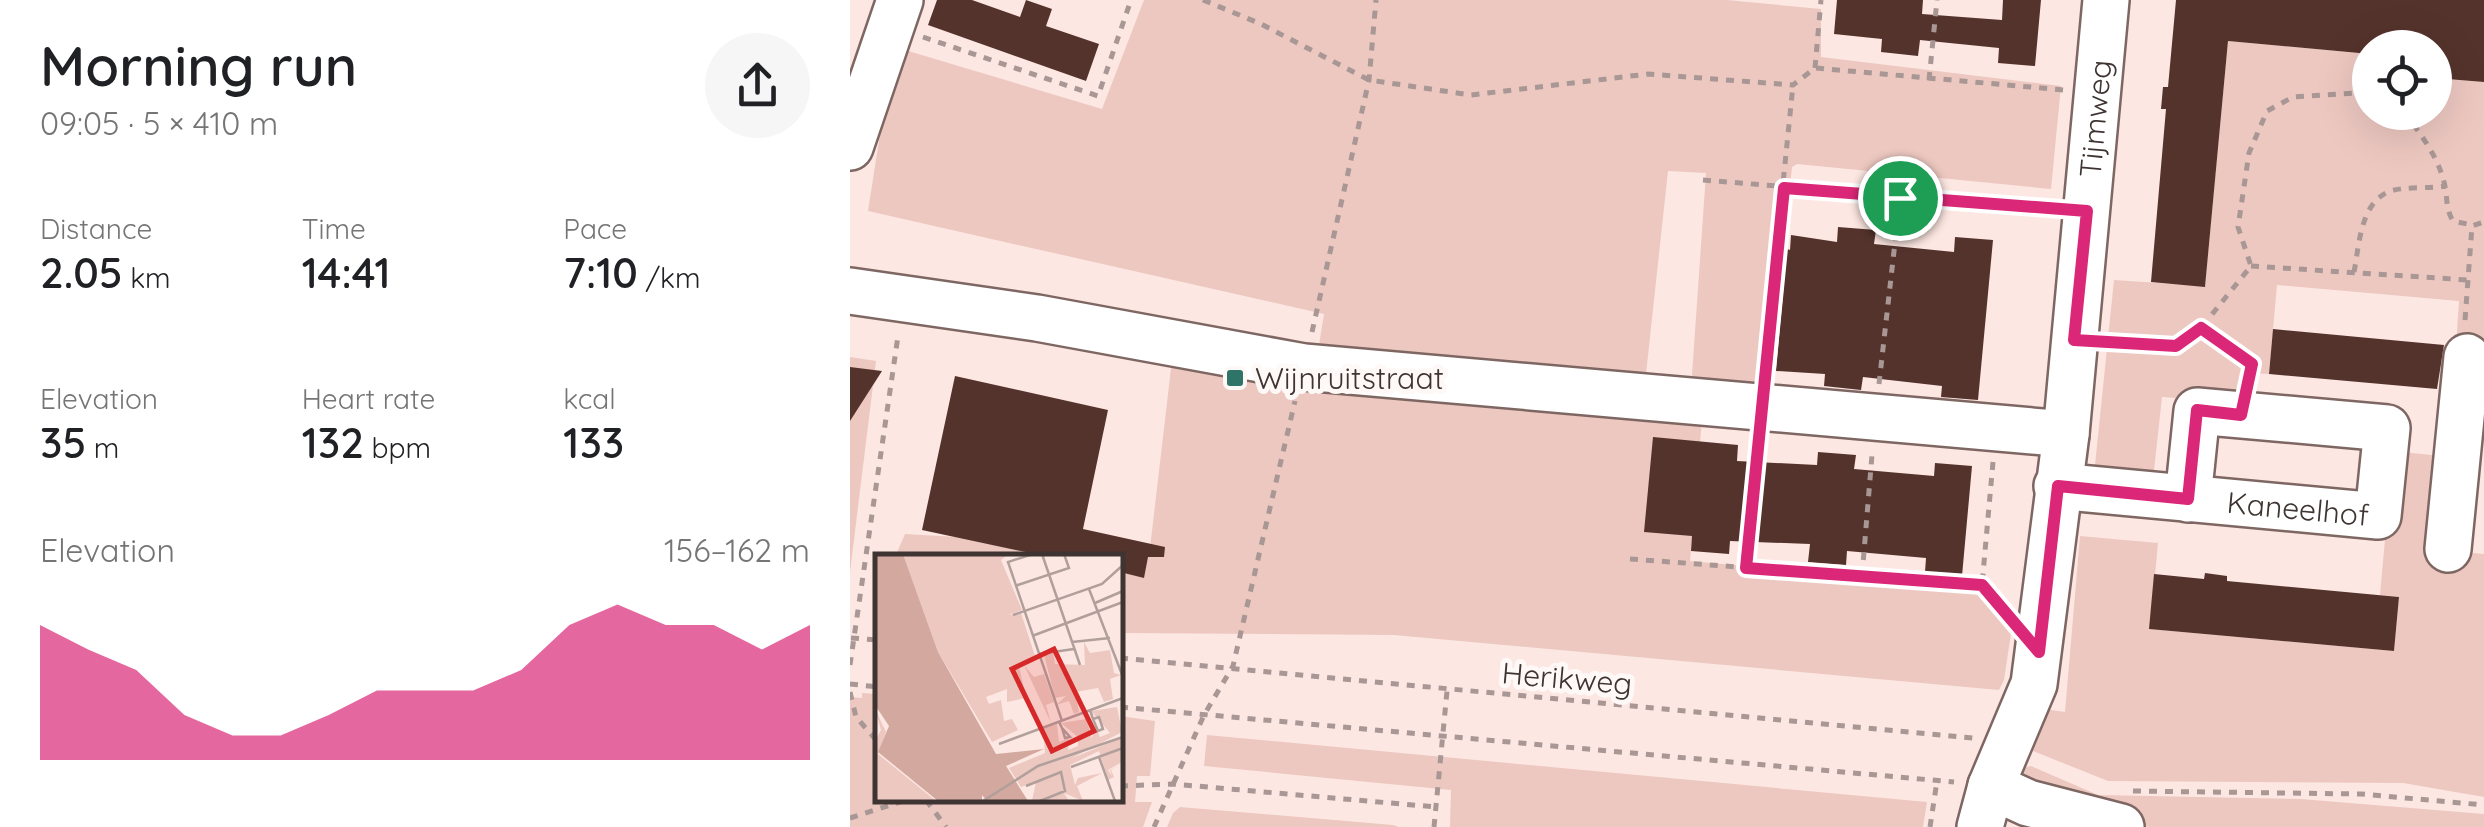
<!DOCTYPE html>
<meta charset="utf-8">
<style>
:root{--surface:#fff;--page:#f6f6f6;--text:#202124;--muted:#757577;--accent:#db2777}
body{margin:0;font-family:Quicksand,sans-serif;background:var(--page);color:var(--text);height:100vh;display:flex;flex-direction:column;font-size:38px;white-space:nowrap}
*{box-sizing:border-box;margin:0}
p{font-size:32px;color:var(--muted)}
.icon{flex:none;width:55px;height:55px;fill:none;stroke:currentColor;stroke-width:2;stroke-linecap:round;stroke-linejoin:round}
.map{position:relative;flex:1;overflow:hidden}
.sheet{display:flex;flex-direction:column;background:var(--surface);width:850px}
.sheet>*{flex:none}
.tools{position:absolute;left:1502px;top:30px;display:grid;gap:20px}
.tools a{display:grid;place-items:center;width:100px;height:100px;border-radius:50%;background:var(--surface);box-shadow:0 10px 40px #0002;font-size:50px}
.pin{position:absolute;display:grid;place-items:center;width:85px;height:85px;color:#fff;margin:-42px;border:5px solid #fff;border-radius:50%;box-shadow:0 2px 10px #0007}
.round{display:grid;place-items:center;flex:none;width:105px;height:105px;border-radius:52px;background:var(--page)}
.summary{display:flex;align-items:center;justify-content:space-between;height:170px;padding:0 40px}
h1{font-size:55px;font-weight:600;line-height:75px}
.stats{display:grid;grid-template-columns:repeat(3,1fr);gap:15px;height:170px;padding:10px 40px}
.stats div{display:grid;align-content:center}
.stats b{font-size:42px;font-weight:600}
.stats small{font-size:28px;font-weight:400}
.stats p{font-size:28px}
.chart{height:280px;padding:20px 40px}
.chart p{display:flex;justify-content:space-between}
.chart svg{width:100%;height:180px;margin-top:10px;fill:var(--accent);opacity:.7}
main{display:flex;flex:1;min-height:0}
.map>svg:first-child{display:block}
.green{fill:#edc8c1}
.building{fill:#54332c}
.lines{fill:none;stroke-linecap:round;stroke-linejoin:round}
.minor-casing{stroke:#7e6762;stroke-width:50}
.path{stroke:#a89794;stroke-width:5;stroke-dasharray:8 8;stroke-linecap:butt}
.minor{stroke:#fff;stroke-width:45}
.route-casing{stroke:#fff;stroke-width:20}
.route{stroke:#db2777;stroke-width:12}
.poi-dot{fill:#2e7469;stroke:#fef8f7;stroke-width:4}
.labels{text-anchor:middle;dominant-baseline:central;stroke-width:10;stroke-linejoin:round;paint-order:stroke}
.street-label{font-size:30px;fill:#3e3432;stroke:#fef8f7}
.poi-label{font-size:30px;fill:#3e3432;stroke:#fef8f7;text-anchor:start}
.inset-road{fill:none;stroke:#b19f9c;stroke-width:2.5}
.view{fill:#d62828;fill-opacity:0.15;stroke:#d62828;stroke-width:5}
.inset-edge{fill:none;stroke:#3e3432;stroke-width:5}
</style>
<main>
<section class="sheet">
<div class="summary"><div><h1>Morning run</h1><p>09:05 · 5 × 410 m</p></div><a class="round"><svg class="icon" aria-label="share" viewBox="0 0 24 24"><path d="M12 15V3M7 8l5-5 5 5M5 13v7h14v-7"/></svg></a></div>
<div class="stats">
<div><p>Distance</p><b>2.05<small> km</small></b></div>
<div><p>Time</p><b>14:41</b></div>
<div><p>Pace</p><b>7:10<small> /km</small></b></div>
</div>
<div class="stats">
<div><p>Elevation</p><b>35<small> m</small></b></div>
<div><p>Heart rate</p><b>132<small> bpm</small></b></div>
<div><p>kcal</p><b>133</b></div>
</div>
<div class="chart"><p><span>Elevation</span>156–162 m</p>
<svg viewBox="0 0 160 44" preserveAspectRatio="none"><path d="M0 44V11L10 17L20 22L30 33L40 38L50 38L60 33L70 27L80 27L90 27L100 22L110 11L120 6L130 11L140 11L150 17L160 11V44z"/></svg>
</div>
</section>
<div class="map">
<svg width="1634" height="827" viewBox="0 0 1634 827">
<rect width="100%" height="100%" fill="#fde7e2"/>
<g class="green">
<polygon points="294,0 877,0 971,9 971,57 1211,86 1201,189 947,164 942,167 918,396 841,389 856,173 818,171 796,374 469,345 474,314 18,211 30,134 55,50 252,109"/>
<polygon points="1378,41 1520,54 1520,112 1585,112 1585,78 1634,82 1634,348 1606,346 1609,301 1427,285 1419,374 1398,373 1390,403 1312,397 1303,480 1244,475 1264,280 1355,286"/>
<polygon points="0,357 26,361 0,572"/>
<polygon points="322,360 852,419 840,561 1113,586 1142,604 1162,627 1154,680 1149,690 544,635 270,633 270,557 45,557 55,534 300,548"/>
<polygon points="1543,451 1591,456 1581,563 1610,566 1612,552 1634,554 1634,797 1553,783 1258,781 1183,751 1181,747 1194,709 1215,712 1230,536 1308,543 1300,629 1544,651 1549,597 1530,595"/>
<polygon points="12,693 27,694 28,800 270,800 270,716 305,721 300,776 287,776 285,802 302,802 293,827 0,827 0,697 12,698"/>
<polygon points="357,735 1077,802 1073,827 600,827 601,790 354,766"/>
<polygon points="1181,766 1248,795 1451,799 1634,814 1634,827 1299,827 1276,822 1165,782 1173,768"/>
<polygon points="330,807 543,825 549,827 317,827 323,813"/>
</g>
<g class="building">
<polygon points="87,0 122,0 170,17 176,0 202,9 196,26 249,44 236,81 78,25"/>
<polygon points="987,0 1073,0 1072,14 1152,20 1153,0 1191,0 1185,66 1148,63 1149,48 1070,40 1068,56 1031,52 1032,39 984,34"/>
<polygon points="1326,0 1634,0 1634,82 1585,78 1585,48 1520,48 1520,54 1378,41 1355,287 1301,282 1316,109 1311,109 1313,87 1318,87"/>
<polygon points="988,227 1026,230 1024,244 1104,252 1105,237 1143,240 1128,400 1091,397 1092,386 1013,377 1011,390 974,386 975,374 926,371 937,249 940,250 941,235 987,242"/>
<polygon points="1423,329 1594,345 1587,389 1419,374"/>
<polygon points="0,367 32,371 0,421"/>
<polygon points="105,376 258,410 233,529 315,547 314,557 298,557 294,578 270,572 270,557 199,557 72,530"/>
<polygon points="803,437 888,445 887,461 967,465 968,452 1006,455 1004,469 1084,476 1085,463 1122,466 1112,576 1075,572 1076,558 997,551 996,565 958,562 960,544 880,541 879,554 841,551 842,536 794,532"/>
<polygon points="1355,573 1377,576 1377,581 1549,597 1544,651 1299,629 1304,574 1354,579"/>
</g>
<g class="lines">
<defs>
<g id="minor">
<polyline points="0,147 50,0"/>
<polyline points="0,291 187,318 454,367 1216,434"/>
<path id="s1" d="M1207 486 1528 516 1537 428 1347 411 1338 499"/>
<polyline points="1598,549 1617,357"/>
<polyline points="1141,786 1178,803 1271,827"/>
<path id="s2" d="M1130 827 1141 786 1184 684 1216 434 1256 0"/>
</g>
</defs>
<use href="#minor" class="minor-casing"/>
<g class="path">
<polyline points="353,0 411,24 519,80 621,95 798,74 943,85 965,68 1214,90"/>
<polyline points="73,37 248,96 281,0"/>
<polyline points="965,68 971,0"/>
<polyline points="1079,80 1087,0"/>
<path d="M1553 112C1570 132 1588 157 1594 182 1598 197 1595 208 1603 221L1622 225"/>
<polyline points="853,180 1199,208"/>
<polyline points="1401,266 1618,280"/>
<path d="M1504 272C1509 247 1510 204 1538 192 1551 186 1580 189 1596 186"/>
<polyline points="1615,320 1622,226 1634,222"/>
<polyline points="1351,328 1403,364 1399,378"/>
<polyline points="462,332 519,80 526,0"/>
<polyline points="1262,343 1326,345 1351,328 1401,266 1388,227 1399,153 1417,111 1443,97 1520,92"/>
<polyline points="914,371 943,85"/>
<polyline points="1029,384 1050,198"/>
<polyline points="1143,462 1132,585 1155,612"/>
<polyline points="780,559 1132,585"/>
<polyline points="895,568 907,441"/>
<polyline points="1012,576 1022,455"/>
<polyline points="1,638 28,640"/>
<polyline points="270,658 1123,738"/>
<polyline points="0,665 48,336"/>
<polyline points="0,684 28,687"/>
<polyline points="0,692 6,717 28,742"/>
<polyline points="270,707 1104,782"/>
<polyline points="270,786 323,784 586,807"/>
<polyline points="1283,791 1511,794 1634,805"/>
<polyline points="76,800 96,827"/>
<polyline points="0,818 56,800"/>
<polyline points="304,827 354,715 383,666 445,401"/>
<polyline points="584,827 597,691"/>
<polyline points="1080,827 1087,781"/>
</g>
<use href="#minor" class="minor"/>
</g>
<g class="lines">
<defs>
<polygon id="route" points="934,188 1237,211 1224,340 1326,346 1351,328 1402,364 1391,415 1347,410 1338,499 1208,486 1189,652 1132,585 896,568"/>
</defs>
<use href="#route" class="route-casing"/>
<use href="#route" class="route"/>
</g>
<rect class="poi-dot" x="375" y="368" width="20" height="20" rx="5"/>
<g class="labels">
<g class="street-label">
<text stroke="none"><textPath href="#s2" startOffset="722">Tijmweg</textPath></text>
<text stroke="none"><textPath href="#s1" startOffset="242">Kaneelhof</textPath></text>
<text transform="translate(717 678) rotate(5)">Herikweg</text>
</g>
<g class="poi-label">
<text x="405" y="378">Wijnruitstraat</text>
</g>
</g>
<g transform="translate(25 554)">
<rect width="248" height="248" fill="#fde7e2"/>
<path d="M28 0H134L126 6 147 56 133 61 146 59 161 105 144 112 151 144 132 148V135L111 143 114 150 126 146 129 167 137 165 143 176 117 188 63 98ZM209 88 215 99 235 96 239 119 246 121 235 125 238 145 229 148 223 134 200 138 204 158 199 160 194 147 181 151 191 142 180 144 169 101 178 99 180 110 210 111ZM149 111 159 123 169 120 179 148 171 151 176 169ZM242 153 247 178 197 204 247 184V208L233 216 237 222 235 216 247 210 236 216 239 223 233 226 224 197 195 211 200 231 203 224 227 219 202 232 208 247 189 239 194 247H157L161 228 146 233 134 214 170 199 168 174 182 170 184 188 194 184 193 196 203 192V183L186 169 211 165 217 184 220 173 225 183 235 179 216 157ZM0 155 11 178 3 200 61 247H0V187L6 176Z" fill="#edc8c1"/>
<path d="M0 0H28L63 98 121 200 169 195 131 212 153 247H112L107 241V247H63L3 198 14 172 0 151Z" fill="#d2a89f"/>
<path class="inset-road" d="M158 0 133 8 187 167M167 0 205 111M140 32 194 14 189 0M214 35 248 123M220 49 248 37M138 61 227 30 248 11M157 82 248 48M197 88 235 84M164 100 199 95M215 156 218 165 223 177 228 175 224 163 218 165M184 168 187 174 190 184 195 183 187 174M124 190 248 144M224 203 240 247M196 213 248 194M151 232 186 218 190 237 165 247M108 247 163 212 248 183"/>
<path class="view" d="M179 95 219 177 177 197 137 115Z"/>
<rect width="248" height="248" class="inset-edge"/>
</g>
</svg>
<div class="tools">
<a><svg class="icon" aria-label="locate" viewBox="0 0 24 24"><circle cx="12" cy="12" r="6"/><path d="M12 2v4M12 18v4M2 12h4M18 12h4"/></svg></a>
</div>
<div class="pin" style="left:1050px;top:198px;background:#1e9e55"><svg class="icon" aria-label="arrive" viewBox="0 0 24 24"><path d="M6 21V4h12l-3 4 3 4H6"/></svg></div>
</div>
</main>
